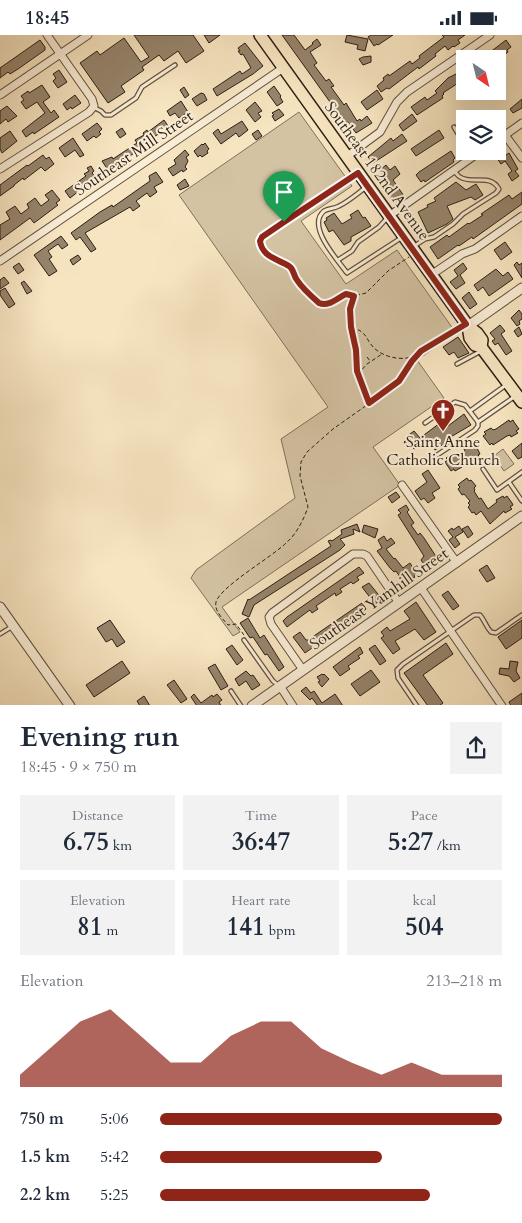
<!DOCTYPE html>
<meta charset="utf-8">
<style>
:root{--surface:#fff;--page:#f2f2f3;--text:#1f2937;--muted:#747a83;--accent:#8f2418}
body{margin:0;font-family:Cardo,serif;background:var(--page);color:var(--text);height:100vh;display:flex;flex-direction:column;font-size:19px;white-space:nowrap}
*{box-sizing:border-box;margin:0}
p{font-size:16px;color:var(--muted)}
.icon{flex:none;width:28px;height:28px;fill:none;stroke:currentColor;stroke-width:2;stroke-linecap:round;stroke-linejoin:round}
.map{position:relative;height:670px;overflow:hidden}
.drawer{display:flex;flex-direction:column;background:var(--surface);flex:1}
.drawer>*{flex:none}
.needle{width:32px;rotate:145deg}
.controls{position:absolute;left:456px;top:15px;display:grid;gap:10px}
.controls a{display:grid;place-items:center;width:50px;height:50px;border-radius:0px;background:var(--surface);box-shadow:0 5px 20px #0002;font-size:25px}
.pin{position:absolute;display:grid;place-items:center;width:42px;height:42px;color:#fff;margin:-51px -21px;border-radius:50% 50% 50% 0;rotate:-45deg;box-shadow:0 0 5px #0007}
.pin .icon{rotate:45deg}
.round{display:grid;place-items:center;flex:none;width:52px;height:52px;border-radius:0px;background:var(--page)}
.overview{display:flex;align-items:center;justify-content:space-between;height:85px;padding:0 20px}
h1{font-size:28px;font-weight:700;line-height:38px}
.stats{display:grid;grid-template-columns:repeat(3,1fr);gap:8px;height:85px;padding:5px 20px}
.stats div{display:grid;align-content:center;border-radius:0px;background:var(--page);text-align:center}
.stats b{font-size:25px;font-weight:700}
.stats small{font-size:14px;font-weight:400}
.stats p{font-size:14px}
.chart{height:140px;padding:10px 20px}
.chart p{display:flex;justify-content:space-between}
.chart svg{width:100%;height:90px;margin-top:5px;fill:var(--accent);opacity:.7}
ul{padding:0 20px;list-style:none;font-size:16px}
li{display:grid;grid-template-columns:80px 60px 1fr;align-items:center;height:38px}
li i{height:12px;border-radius:6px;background:var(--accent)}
.status{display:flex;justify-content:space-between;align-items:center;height:35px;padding:0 25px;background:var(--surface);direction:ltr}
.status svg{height:14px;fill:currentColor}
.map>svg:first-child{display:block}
.green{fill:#d4c3a3;stroke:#80705a}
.building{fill:#96856d;stroke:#2c1e12}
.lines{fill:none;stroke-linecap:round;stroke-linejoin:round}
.service-casing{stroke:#5f503e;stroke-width:5.5}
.minor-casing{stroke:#5f503e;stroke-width:9}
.tertiary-casing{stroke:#5f503e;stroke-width:11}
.primary-casing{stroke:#2c1e12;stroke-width:14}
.path{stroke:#2c1e12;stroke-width:1;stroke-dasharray:4 2.5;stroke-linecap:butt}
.service{stroke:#faeed7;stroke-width:3}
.minor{stroke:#faeed7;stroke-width:7}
.tertiary{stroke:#faeed7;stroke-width:9}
.primary{stroke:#f7e5c1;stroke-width:11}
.route-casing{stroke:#fff;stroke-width:10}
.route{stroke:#8f2418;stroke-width:6}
.labels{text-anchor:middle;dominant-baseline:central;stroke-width:4;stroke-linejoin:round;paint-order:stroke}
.street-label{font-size:16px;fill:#2c1e12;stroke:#faeed7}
.poi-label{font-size:16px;fill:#2c1e12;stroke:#faeed7}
</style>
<div class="status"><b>18:45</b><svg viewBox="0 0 49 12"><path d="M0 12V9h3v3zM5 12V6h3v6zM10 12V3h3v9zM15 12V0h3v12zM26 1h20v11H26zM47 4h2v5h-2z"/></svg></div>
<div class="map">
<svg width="522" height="671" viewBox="0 0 522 671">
<rect width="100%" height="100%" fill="#f7e5c1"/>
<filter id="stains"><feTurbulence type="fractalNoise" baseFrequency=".004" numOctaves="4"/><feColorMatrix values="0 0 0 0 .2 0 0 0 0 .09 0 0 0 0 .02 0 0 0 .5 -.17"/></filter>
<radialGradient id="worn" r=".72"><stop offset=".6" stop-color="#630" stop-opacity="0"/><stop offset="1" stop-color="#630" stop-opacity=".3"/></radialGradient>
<g class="green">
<polygon points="299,77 352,151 301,186 346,249 397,215 456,298 417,325 444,363 373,412 400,450 222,572 240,597 233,601 191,543 196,535 295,463 281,404 328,372 179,160"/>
<polygon points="503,414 514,429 504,436 494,421"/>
</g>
<g class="building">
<polygon points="134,0 193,0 204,16 186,28 178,16 164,26 159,20 142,32 144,35 121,51 125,57 108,68 80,28 97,16 100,20 124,3 141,27 149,22"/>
<polygon points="204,0 220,0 209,8"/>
<polygon points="282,0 294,0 305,15 313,9 312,8 317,4 321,10 310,17 317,28 314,30 326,46 329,44 334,51 331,52 344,70 346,68 357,86 360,84 361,86 367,81 372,88 356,98 348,87 345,88"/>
<polygon points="347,0 368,4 365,16 357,14 358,10 345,7"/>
<polygon points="371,0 393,0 378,10 377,9 374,11 368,2"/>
<polygon points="442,0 465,0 458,5 460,8 454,12 453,11 448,15 445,11 435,19 436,21 419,34 418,32 389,54 387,53 381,57 377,51 384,45 383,43 388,39 389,41 410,26 412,29 420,23 419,21 444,2"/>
<polygon points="40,5 45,12 45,15 18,34 10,39 8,37 0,43 0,33"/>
<polygon points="506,5 511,12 507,15 508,17 499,24 485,24 491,20 489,18"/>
<polygon points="245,8 263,31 253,39 217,61 213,54 240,36 242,39 251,33 243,19 241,20 238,16 240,16 238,13"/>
<polygon points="371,21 371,27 363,30 359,24 363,22"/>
<polygon points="59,35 67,47 58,53 53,46 56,43 53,39"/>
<polygon points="465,36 465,50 461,52 458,48 443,58 444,59 442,61 443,63 417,80 411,72 425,62 427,65 437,58 435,56 448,43 458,38 459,40"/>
<polygon points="42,50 50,62 43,67 51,78 54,75 59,82 34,99 33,97 26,102 22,96 45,78 37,67 26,74 21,67 24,65 21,61 28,56 29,58"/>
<polygon points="274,51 281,61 280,62 283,67 277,71 267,57"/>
<polygon points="184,52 189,60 185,63 180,55"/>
<polygon points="377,55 383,64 367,75 361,67"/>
<polygon points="201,58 204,59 207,65 197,71 192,64"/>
<polygon points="75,60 81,68 72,74 71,72 67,75 63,69"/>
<polygon points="522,64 522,73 513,78 510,74"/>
<polygon points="181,66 188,77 179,83 175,78 170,81 167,76"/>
<polygon points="255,67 262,76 258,78 261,82 255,87 246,75"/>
<polygon points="7,71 17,81 8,87 6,84 0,89 0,76"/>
<polygon points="279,74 284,80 275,86 272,81 274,80 272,78"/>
<polygon points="412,79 417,86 403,96 399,90"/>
<polygon points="164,85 170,94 164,98 163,96 154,102 150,108 125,124 124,122 108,135 102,126 112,122 113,124 137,108 135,105 144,100 143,98 147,95 148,97"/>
<polygon points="242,86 248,95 239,102 236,98 221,109 213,98 218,94 221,99"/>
<polygon points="97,88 102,94 99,97 101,99 96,103 94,101 87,106 82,99"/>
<polygon points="122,93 126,99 120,103 116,97"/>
<polygon points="258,95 262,101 256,105 252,99"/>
<polygon points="439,95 444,103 416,121 411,114"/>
<polygon points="10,96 17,106 2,118 0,114 0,103"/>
<polygon points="402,99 407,106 373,128 368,122 391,103 393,106"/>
<polygon points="73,103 84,120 80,122 75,115 65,122 59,113"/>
<polygon points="205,108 209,114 207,116 208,118 202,122 200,120 198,122 194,116 202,109 203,110"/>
<polygon points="502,114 506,120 509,118 518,134 515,136 519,141 512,146 508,139 512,136 505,126 501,129 494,119"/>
<polygon points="185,115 189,120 186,122 188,126 185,132 187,134 183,137 182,135 173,141 168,134 176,129 174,125"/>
<polygon points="451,116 455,123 453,125 454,127 425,147 424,145 421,147 416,140 419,137"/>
<polygon points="43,120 46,124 49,122 54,129 45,136 41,132 24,145 23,143 14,150 14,151 0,161 0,150 27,130 28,131"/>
<polygon points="386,130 390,135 395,131 400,139 393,145 404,161 396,167 395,165 393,166 386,155 391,152 380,135"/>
<polygon points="91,131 94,136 92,138 96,143 70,163 65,156 86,141 84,139 89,136 87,133"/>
<polygon points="156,137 163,147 154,152 157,157 150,162 147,158 136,166 140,171 133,176 130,172 85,198 96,214 91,217 80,202 76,205 71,198 100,177 112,170 113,172 150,146 149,141"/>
<polygon points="185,144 189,151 180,155 177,150"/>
<polygon points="456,147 466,155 476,149 483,160 475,165 471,162 447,171 453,184 447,189 428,198 418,177 428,172 427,170 436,166 434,163"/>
<polygon points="52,155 60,165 56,168 58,170 34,188 30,183 0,205 0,190 10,184 6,177 15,171 21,179 29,173 27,169 35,163 41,171 49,165 45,160"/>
<polygon points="522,157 522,169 473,204 472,202 459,211 458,210 438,224 430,212 447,200 449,202 468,188 469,189 483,180 481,179 509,160 512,164"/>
<polygon points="358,175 363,183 365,182 371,191 351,202 351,206 344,210 333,195 329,197 324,187 327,185 326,183 334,178 342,189 352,183 350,180"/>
<polygon points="61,201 68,210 62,214 58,209 48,216 52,222 49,224 57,236 49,241 34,220"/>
<polygon points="505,207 512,217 501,225 494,215"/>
<polygon points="78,220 81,224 73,230 70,225"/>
<polygon points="517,227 519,230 522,228 522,243 514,230"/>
<polygon points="19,228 24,235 18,239 13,232"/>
<polygon points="463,228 467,234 460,240 465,248 456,254 450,247 458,241 454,235"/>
<polygon points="496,234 503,241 508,237 513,244 489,261 483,252 478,256 474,250"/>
<polygon points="4,242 9,248 0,254 0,245"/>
<polygon points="24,246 32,256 27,259 21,248"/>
<polygon points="5,253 15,269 9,273 0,260 0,256"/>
<polygon points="469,257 477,269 470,274 462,263"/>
<polygon points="519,275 522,279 522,284 519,286 520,289 517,291 511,283"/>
<polygon points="500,290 505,296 501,299 512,316 506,320 498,308 495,310 492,306 495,304 490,298"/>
<polygon points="519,292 522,299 518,302 514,296"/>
<polygon points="458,302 469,318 458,323 454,317 449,320 443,312"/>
<polygon points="464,379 471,390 454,400 450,402 452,405 443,412 442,410 435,415 428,405 414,414 411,410 408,412 404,407 408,404 406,402 414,396 420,403 440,388 441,390 445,387 448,391"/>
<polygon points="509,385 510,387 513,385 514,387 519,394 516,396 518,398 511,402 510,400 507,401 493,410 492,408 490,410 483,401 486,399 484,397 491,393 493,395 496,394"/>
<polygon points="522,408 522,422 518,424 512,416"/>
<polygon points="471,409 472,411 475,409 480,419 478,420 480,422 473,427 468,425 460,430 462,432 455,436 454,434 451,436 445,427 448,425 446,423 453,419 458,421 465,416 464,414"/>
<polygon points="428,435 440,453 432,458 435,463 428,468 424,463 421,465 415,456 427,447 422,439"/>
<polygon points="467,443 469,446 471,445 476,451 474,453 475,455 474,456 479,464 481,463 488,474 497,467 496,465 503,461 504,463 507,461 512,468 513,470 510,472 512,474 505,478 504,476 490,489 481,476 476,480 474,477 472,478 468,472 470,470 468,468 470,466 464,459 462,460 458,454 460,452 458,450 460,448"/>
<polygon points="396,457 400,462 392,468 388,462"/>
<polygon points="406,470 409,475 407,477 414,488 411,490 418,500 420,498 424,503 437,523 425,531 421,525 424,521 398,480 401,478 398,475"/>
<polygon points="357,489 360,497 353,494 354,499 340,504 345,510 340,515 254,570 249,582 242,579 248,564 249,565 331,511 328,506 331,505 332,506 342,499 341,495"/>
<polygon points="364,490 378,494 375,503 362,497"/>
<polygon points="459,491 463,497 455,502 460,509 455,513 449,505 453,502 448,496 452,493 453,495"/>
<polygon points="468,491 473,499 468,503 462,494"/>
<polygon points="384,501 387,506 391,503 395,508 386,514 394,524 395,523 403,533 410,528 417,539 414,541 415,542 404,548 396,536 394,537 390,533 377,516 382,513 378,505"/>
<polygon points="487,530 495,543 487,547 479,535"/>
<polygon points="359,532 364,538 357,542 359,545 353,549 351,547 340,554 342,557 336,561 335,558 316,571 318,574 312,578 310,575 307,577 287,592 283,586 287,582"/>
<polygon points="369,548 382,564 375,569 362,552"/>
<polygon points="448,556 459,571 453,575 442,560"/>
<polygon points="416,567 436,597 424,605 415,594 395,606 400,614 393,619 381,603 384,601 381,597 387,592 390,596 410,584 404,576"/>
<polygon points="362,568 366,574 305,618 293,602 300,597 306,605 308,605"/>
<polygon points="248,583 260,603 264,600 284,632 279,636 267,619 265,620 253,602 250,603 240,588"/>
<polygon points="110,585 125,607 117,612 112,604 106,607 97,593"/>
<polygon points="522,585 522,603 506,614 498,602"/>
<polygon points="446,608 453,619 423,640 443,668 439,671 428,671 404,638"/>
<polygon points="232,610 243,625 237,630 226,614"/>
<polygon points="375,610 386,626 380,630 369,614"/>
<polygon points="360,612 363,618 358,621 360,623 348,631 350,634 340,641 333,632"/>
<polygon points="122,626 130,638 94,662 86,650"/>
<polygon points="510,626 518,627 516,636 520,643 514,647 509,641 499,639 500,633 509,634"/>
<polygon points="215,629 228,651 221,655 208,633"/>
<polygon points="371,635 380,647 360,661 351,649"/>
<polygon points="246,636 251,641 253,640 260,650 252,655 246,646 239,651 235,644"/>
<polygon points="322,639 323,640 324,639 329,644 322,652 318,647 320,646 317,642"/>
<polygon points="174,645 187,664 181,668 167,650"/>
<polygon points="306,652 311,658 314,656 322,668 335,659 343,671 318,671 312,663 310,665 301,656"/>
<polygon points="522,658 522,671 511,671 509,667"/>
<polygon points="194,659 201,668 212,660 213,662 217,659 222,665 219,667 221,671 197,671 191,662"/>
<polygon points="144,661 150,671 140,671 137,666"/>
</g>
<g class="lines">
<defs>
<g id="service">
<polyline points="93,72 101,76 105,80 111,80 136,63 142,52 175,30"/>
<polyline points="454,92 465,110"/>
<path d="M365 153C357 159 348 167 339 171 334 174 329 173 324 176 306 191 337 224 347 238L401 203"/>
<path d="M413 212 425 204 434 202 453 189 463 179 496 158 499 154C490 138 473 150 460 142 458 141 456 138 454 136"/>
<polyline points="338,225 352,216 358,207 379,192 388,182"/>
<polyline points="457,329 481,316"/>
<polyline points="470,376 506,350"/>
<polyline points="425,388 455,367 465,370 478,387"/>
<polyline points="428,426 475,395 478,391 478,387 514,362"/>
<polyline points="483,434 497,455 522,437"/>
<polyline points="509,447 522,466"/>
<polyline points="0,599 13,591"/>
<polyline points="244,605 273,646 279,651"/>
<polyline points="231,656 241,671"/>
<path d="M417 671 398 643 397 635 403 629 474 580H480C485 586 486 592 491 597L496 598 522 580"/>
</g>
<g id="minor">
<polyline points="0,60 88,0"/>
<polyline points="505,100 522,123"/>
<polyline points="498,105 522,88"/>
<polyline points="346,122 380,97 397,67 407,57 490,0"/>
<polyline points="0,134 89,77 94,71 92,64 47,0"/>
<polyline points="389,181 481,116"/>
<polyline points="0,226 283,33"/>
<polyline points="431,240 462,219 475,214 522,181"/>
<polyline points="402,450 457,528"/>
<polyline points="421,553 502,671"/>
<polyline points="303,635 271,589 269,582 272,578 353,519 363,519 367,521 399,568"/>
<polyline points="280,651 293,671"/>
</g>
<g id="tertiary">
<polyline points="468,291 522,253"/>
<polyline points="0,572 70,671"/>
<polyline points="252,671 522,481"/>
</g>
<g id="primary">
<polyline points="260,0 468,291 477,298 482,305 481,312"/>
<polyline points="468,291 470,303 475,310 481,312 522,367"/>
</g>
</defs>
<use href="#service" class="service-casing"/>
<use href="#minor" class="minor-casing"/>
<use href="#tertiary" class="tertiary-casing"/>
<use href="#primary" class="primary-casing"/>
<g class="path">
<path d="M351 142 262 202 260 206C262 222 278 224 289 231 294 235 294 241 297 245 303 253 313 266 323 270L346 259 354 261 366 258 388 236 409 222"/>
<polyline points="354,262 350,276 351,292 356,315 357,336 368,367"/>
<path d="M352 292C368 298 364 302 374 313 385 323 402 326 415 321"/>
<polyline points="367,322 370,326"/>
<polyline points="358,339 367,329 382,319"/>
<path d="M244 600 236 589 228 590C223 584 214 576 216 567 221 551 272 522 286 508 296 500 304 484 308 472L300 441 301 427 307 417 333 394 398 348 414 323 421 316 460 294"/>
</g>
<use href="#service" class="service"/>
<use href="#minor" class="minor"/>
<use href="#tertiary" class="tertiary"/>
<use href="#primary" class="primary"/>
</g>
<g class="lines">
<defs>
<path id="route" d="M358 138 466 289 421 316 412 326 399 346 369 368 357 336 356 315 351 292 350 274 354 261 346 259C337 263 329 272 319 268 311 261 302 253 297 245 293 240 294 234 289 231 278 224 262 222 260 206L262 202 284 187Z"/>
</defs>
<use href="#route" class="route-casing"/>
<use href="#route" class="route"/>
</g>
<defs>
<symbol id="church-pin" viewBox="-11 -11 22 30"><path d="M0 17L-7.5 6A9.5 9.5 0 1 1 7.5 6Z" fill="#8f2418" stroke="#faeed7"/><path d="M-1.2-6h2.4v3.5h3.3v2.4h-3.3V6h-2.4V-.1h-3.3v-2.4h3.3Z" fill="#fff"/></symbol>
</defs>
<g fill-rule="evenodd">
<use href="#church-pin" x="429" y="362" width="28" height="38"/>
</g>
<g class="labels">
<g class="street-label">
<text transform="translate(134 118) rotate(-34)">Southeast Mill Street</text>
<text transform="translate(377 136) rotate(54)">Southeast 182nd Avenue</text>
<text transform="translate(379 564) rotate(-35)">Southeast Yamhill Street</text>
</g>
<g class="poi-label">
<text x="443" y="407">Saint Anne<tspan x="443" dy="18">Catholic Church</tspan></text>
</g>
</g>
<rect width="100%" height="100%" filter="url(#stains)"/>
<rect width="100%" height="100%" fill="url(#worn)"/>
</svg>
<div class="controls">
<a><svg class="needle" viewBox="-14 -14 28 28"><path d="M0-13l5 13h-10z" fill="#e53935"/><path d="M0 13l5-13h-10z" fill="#747a83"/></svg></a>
<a><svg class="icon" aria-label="layers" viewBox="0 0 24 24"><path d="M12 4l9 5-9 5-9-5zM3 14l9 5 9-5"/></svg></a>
</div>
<div class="pin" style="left:284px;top:187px;background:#1e9e55"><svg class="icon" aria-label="arrive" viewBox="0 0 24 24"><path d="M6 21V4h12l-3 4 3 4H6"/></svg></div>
</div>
<section class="drawer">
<div class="overview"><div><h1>Evening run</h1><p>18:45 · 9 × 750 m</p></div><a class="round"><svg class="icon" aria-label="share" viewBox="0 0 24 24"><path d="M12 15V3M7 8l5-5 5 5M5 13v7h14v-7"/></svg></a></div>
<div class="stats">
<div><p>Distance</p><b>6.75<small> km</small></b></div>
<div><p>Time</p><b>36:47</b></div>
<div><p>Pace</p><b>5:27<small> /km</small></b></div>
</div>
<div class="stats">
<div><p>Elevation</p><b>81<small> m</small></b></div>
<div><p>Heart rate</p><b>141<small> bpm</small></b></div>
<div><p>kcal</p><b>504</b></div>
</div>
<div class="chart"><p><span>Elevation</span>213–218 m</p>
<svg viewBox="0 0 160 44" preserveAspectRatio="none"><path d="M0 44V38L10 25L20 12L30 6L40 19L50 32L60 32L70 19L80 12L90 12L100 25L110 32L120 38L130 32L140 38L150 38L160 38V44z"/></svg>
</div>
<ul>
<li><b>750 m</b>5:06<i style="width:100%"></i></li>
<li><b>1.5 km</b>5:42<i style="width:65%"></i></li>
<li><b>2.2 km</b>5:25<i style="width:79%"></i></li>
</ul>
</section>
